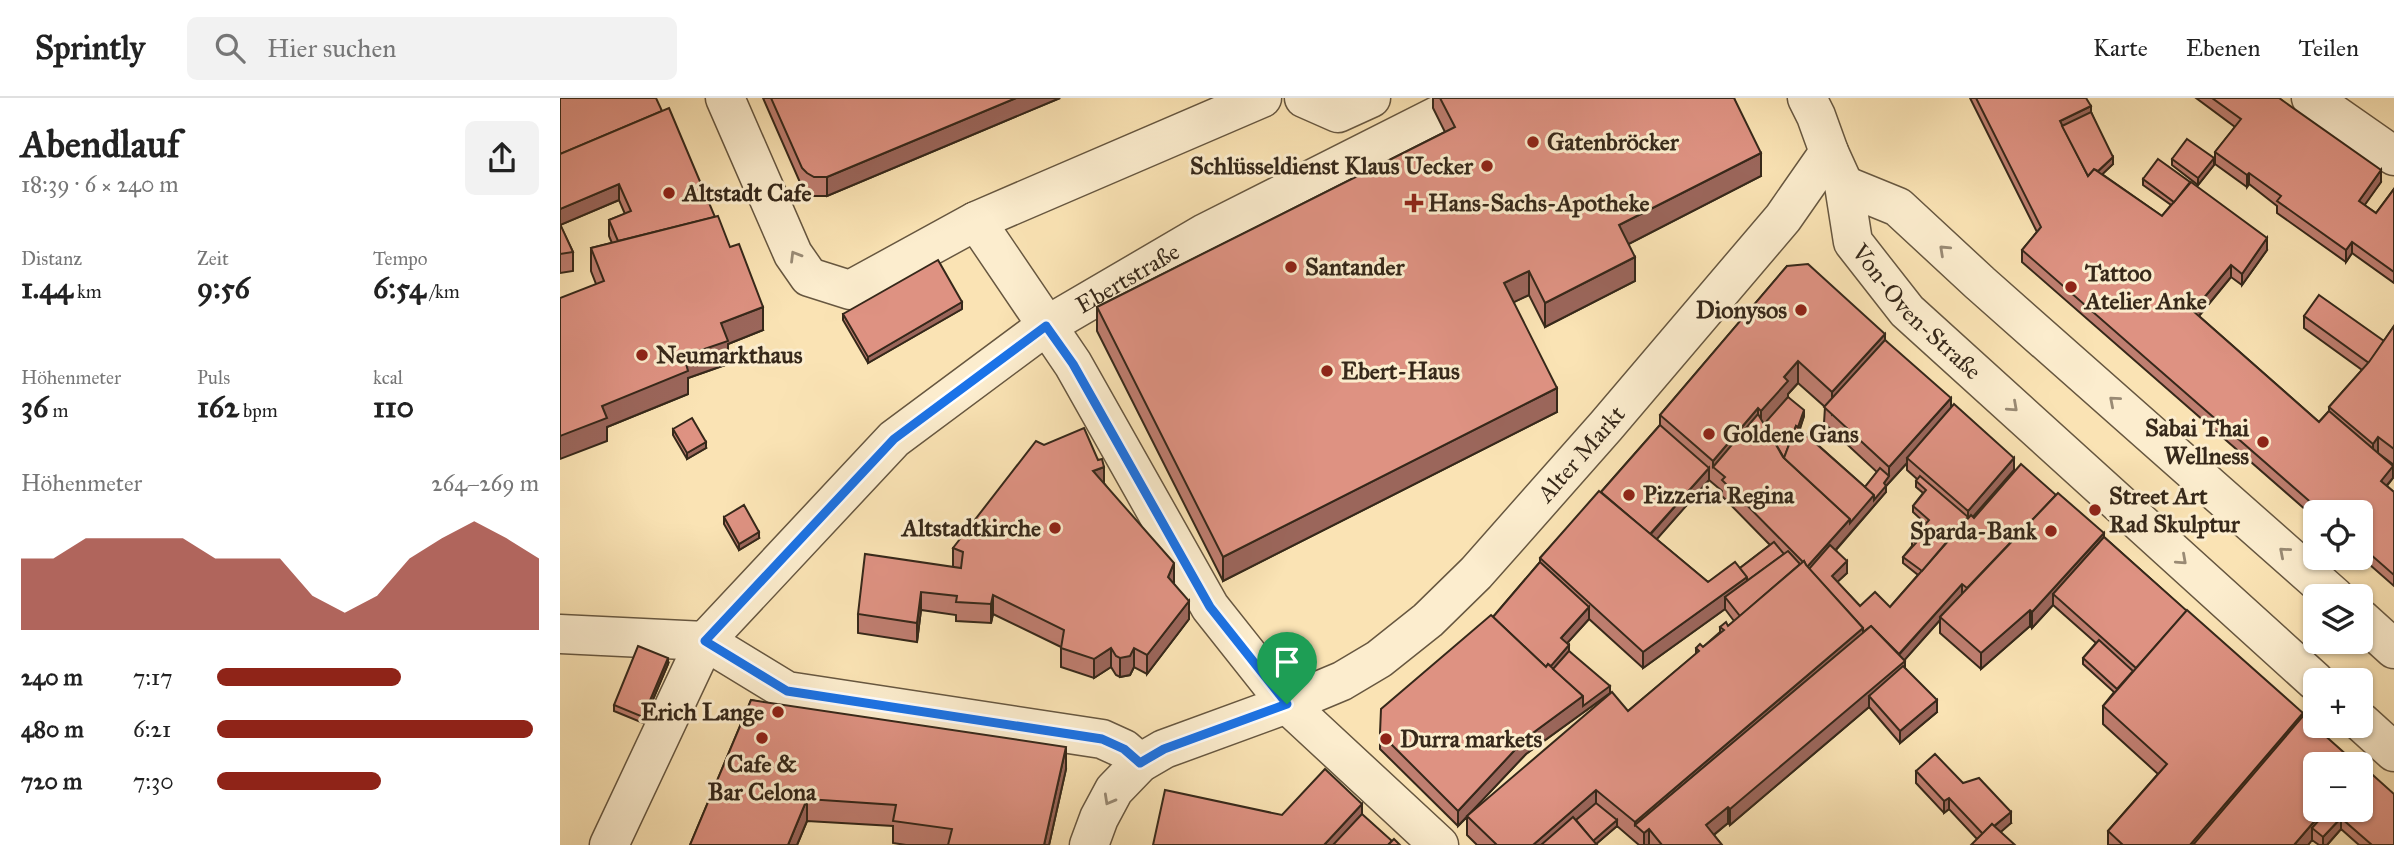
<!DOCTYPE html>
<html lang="de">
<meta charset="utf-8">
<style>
:root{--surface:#fff;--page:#f2f2f2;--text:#222;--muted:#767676;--line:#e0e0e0;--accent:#8f2418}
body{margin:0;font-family:"IM FELL Great Primer",serif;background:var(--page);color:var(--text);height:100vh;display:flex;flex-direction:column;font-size:26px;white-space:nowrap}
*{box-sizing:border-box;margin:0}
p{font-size:23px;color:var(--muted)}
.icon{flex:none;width:38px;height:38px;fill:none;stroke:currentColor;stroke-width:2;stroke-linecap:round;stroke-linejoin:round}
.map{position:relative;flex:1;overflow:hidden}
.details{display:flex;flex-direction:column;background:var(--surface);width:560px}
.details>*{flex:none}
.fabs{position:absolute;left:1743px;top:402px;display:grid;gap:14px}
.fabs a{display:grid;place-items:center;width:70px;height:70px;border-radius:10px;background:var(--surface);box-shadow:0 2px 5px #0004;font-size:35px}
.pin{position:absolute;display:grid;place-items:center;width:60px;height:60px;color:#fff;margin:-72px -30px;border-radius:50% 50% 50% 0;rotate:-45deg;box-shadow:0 0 7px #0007}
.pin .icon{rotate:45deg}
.round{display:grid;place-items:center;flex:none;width:74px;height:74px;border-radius:10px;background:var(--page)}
.overview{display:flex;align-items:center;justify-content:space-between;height:119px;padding:0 21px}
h1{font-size:38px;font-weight:800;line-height:52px}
.metrics{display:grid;grid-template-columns:repeat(3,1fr);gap:10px;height:119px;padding:7px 21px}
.metrics div{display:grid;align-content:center}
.metrics b{font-size:30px;font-weight:800}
.metrics small{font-size:19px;font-weight:400}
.metrics p{font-size:19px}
.chart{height:196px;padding:14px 21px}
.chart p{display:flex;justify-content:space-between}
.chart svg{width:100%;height:126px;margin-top:7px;fill:var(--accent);opacity:.7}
ul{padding:0 21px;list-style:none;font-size:23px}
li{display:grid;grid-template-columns:112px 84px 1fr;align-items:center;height:52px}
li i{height:18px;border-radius:9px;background:var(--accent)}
header{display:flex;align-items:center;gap:42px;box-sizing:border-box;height:98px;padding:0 35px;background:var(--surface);border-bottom:2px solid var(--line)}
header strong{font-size:33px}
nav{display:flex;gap:38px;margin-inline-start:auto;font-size:24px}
.search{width:490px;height:63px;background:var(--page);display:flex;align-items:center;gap:18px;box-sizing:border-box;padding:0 24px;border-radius:10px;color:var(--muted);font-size:26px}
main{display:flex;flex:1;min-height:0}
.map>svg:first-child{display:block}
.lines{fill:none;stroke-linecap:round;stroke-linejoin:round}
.minor-casing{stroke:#675740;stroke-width:41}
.minor{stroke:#fcedce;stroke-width:38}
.wall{fill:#bf7e70;stroke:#36281a;stroke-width:2;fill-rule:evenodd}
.shaded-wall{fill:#9b665b;stroke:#36281a;stroke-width:2}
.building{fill:#de9282;stroke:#36281a;stroke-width:2}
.oneway{stroke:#998a74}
.route-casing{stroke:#fff;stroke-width:14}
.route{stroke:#1a73e8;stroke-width:9}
.poi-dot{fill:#8f2418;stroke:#fcedce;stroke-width:2.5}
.labels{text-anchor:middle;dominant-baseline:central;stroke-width:6;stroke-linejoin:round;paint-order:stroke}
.poi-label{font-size:24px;font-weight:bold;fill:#36281a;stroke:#fcedce;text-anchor:start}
.street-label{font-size:24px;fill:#36281a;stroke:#fcedce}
</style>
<header>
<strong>Sprintly</strong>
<div class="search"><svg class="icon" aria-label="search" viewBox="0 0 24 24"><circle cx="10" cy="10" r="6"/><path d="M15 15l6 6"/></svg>Hier suchen</div>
<nav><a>Karte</a><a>Ebenen</a><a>Teilen</a></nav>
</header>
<main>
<section class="details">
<div class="overview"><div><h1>Abendlauf</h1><p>18:39 · 6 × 240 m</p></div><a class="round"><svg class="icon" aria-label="share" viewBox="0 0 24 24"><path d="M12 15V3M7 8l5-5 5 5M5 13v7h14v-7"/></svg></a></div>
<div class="metrics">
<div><p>Distanz</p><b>1.44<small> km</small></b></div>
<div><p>Zeit</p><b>9:56</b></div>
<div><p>Tempo</p><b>6:54<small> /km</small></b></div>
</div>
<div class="metrics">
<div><p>Höhenmeter</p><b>36<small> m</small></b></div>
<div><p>Puls</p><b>162<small> bpm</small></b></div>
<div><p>kcal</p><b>110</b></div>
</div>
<div class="chart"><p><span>Höhenmeter</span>264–269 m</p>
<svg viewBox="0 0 160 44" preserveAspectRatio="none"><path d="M0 44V19L10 19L20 12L30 12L40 12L50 12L60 19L70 19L80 19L90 32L100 38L110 32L120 19L130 12L140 6L150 12L160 19V44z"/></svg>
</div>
<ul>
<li><b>240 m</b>7:17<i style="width:57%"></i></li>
<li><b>480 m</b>6:21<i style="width:98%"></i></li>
<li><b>720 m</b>7:30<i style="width:51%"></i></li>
</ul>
</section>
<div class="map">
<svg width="1834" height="747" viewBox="0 0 1834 747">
<rect width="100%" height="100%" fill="#fae3b4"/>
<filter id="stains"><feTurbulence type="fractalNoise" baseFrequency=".00286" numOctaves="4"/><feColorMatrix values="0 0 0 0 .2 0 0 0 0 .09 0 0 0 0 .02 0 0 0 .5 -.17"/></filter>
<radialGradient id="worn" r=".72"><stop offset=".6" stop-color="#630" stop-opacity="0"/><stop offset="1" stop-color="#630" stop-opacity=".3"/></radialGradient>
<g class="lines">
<defs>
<g id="minor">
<polyline points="165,0 233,156 249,179 290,192 416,123 702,0"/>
<polyline points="744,0 778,15 811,0"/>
<path id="s1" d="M1247 0 1256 18 1269 54 1284 87 1293 144 1347 213 1755 583"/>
<polyline points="1751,0 1834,58"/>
<polyline points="1284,87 1338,109 1420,185 1775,499"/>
<polyline points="416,123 513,266 650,509 727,606 879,747"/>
<polyline points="1801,521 1834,551"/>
<polyline points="0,536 145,543 227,593 542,641 564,651 580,665"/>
<polyline points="1801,624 1834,654"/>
<path id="s2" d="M49 747 145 543 334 341 486 228 645 135 877 18"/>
<path id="s3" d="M529 747 539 720 554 692 580 665 604 651 727 606 782 583 819 561 868 522 916 475 1046 328 1223 120 1269 54"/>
</g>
</defs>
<use href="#minor" class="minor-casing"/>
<use href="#minor" class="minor"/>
</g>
<g class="wall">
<polygon points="0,0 203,232 168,246 168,266 128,280 128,296 47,329 47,343 36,186 31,173 31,150 52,145 49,138 49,122 65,116 59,102 0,127 13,154 13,173 0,175"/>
<polygon points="203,0 500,0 267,98 254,98 247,94 242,89"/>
<polygon points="873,0 1174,0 1201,78 1068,146 1075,183 985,229 969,197 953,204 997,314 663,483 537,233 537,209 885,34 873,10"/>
<polygon points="1410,0 1526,0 1531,14 1553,66 1542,76 1602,118 1611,107 1583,87 1583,81 1707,152 1682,187 1671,179 1639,218 1759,324 1769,313 1769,309 1802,272 1744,230 1744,218 1824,243 1834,228 1834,367 1818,355 1833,380 1827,388 1834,394 1834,488 1801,459 1801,415 1755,415 1755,420 1462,164 1462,152 1477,134"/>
<polygon points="1636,0 1719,0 1821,84 1804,107 1816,115 1834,91 1834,185 1792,155 1786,164 1717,115 1717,108 1689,86 1687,89 1655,66 1655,54 1675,29"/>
<polygon points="1612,61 1654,67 1638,87 1612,67"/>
<path d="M1227 168 1325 242 1391 310 1454 372 1413 419 1544 439 1743 618 1802 674 1834 747H1799L1781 731 1767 747H1759L1752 742 1748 747H1548V733L1598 676 1543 626V608L1554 594 1523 566V560L1536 545 1493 507 1472 530 1470 528 1421 571 1380 535V522L1344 562 1345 570 1377 614 1340 645 1309 609 1170 727 1168 725 1154 737 1162 747H1079L1057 728 1036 746 1037 747H917L907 737V719L898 728 820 651V635L933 519 980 464V460L1041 394 1100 327V317ZM1238 285 1265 309 1264 325 1317 374 1305 389 1240 331 1244 318 1228 299V296ZM1347 365V372L1357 381 1356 383V389L1363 395 1353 408V414L1366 426 1352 442V448L1343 459V465L1358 477 1330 509 1300 508 1277 484 1287 475 1276 452 1326 394V388ZM1149 382 1162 393V398L1210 447 1180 470 1148 484 1096 441ZM1165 511 1174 523 1168 528 1160 529V534L1143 549 1136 550V556L1068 613 909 716 966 656 1050 595 1009 553 1007 545 1029 521 1083 570Z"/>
<polygon points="402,211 308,265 283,222 283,216"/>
<polygon points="113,331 146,350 127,361 113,337"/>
<polygon points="544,385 614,484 613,485 629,521 587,576 574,569 570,577 560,579 556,577 551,569 534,580 501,569 501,549 433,516 431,525 396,523 396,517 361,512 357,544 298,535 298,516 393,469 393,450"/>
<polygon points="164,419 199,440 179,452 164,426"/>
<polygon points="108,566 83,625 54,613 54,607"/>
<polygon points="191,602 506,671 489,747 346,747 333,745 333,728 247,723 237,747 130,747"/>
<polygon points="1356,673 1403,685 1451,725 1417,741 1389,711 1384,715 1356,685"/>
</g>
<g class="shaded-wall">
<polygon points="456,0 500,0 267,98 267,79"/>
<polygon points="1531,8 1531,20 1502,34 1500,23"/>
<polygon points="1201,55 1201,78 1059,151 1059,127"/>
<polygon points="1553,59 1553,66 1528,90 1528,83"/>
<polygon points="1654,60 1654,67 1638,87 1638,80"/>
<polygon points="1821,72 1821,84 1799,115 1799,103"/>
<polygon points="1689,75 1689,86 1687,89 1687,77"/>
<polygon points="59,86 59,102 0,127 0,111"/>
<polygon points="1707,140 1707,152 1682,187 1682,176"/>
<polygon points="1792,144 1792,155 1786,164 1786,152"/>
<polygon points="1075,159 1075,183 985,229 985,205"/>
<polygon points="1671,167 1671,179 1633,225 1633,213"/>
<polygon points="969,173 969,197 944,209 944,185"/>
<polygon points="402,204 402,211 308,265 308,259"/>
<polygon points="203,209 203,232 168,246 168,266 128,280 128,296 47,329 47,343 0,361 0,338 161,225"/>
<polygon points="1325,236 1325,258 1272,316 1272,294"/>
<polygon points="1238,263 1238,285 1228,296 1228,305 1201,329 1201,313 1224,279"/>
<polygon points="997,290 997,314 663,483 663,459"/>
<polygon points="1391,300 1391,316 1347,360 1347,365 1326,388 1326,394 1251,480 1247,469 1290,421 1324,385 1329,378 1329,369"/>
<polygon points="1198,310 1198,332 1153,369 1153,363"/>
<polygon points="1244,312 1244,318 1227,366 1225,364"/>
<polygon points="1818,339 1818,355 1813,362 1813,346"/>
<polygon points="146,344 146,350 127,361 127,355"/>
<polygon points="1454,360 1454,372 1389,446 1389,440 1408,419 1408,413"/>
<polygon points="1833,368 1833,380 1821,394 1821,383"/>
<polygon points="544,369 544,388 533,373"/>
<polygon points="1149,370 1149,382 1089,450 1089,438"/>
<polygon points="199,434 199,440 179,452 179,446"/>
<polygon points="1544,435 1544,451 1493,496 1493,507 1472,530 1472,514"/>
<polygon points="1287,463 1287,475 1272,489 1272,478"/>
<polygon points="614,465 614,484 608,498 608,479"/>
<polygon points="1187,479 1187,495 1165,499 1165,511 1083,570 1083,554"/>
<polygon points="1402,486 1402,497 1380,519 1380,522 1341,566 1345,563 1345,578 1309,598 1309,609 1170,727 1170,711 1337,559"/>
<polygon points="361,494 361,512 357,544 357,525"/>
<polygon points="433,497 433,516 431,525 431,506"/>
<polygon points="629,503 629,521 587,576 587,557"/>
<polygon points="1029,509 1029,521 1001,552 1001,540"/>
<polygon points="1470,512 1470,528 1421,571 1421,555"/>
<polygon points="1303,530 1303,537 1075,727 1075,724"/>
<polygon points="1009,547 1009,559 992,579 986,573"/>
<polygon points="551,550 551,569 534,580 534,561"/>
<polygon points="574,550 574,569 570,577 560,579 560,560"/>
<polygon points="108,560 108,566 83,625 83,619"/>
<polygon points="1050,588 1050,595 966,656 898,728 898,713 966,640 1023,598"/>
<polygon points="1377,602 1377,614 1340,645 1340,633"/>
<polygon points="1743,615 1743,634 1646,747 1630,747"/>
<polygon points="506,649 506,671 489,747 484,747"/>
<polygon points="1036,692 1036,711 995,747 973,747"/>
<polygon points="1389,700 1389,711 1384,715 1384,703"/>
<polygon points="247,701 247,723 237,747 228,747"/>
<polygon points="802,706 802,728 784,747 764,747"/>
<polygon points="1168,709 1168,725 1146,743 1146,727"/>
<polygon points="1764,712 1779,712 1752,730 1752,742 1748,747 1734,747"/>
<polygon points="1451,714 1451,725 1426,747 1424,737"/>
<polygon points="1781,720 1781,731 1767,747 1763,747 1763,739"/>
<polygon points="1057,722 1057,728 1035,747 1030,745"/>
<polygon points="1089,731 1089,747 1084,747 1084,735"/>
</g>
<g class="building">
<polygon points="0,0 96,0 102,13 0,56"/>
<polygon points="211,0 456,0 267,79 254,79 247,75 242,70"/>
<polygon points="880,0 1174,0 1201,55 1059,127 1075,159 985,205 969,173 944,185 997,290 663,459 537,209 895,29"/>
<polygon points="1416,0 1526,0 1531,8 1500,23 1528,78 1534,71 1602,118 1631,84 1707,140 1682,176 1671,167 1633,213 1759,324 1769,313 1833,368 1821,383 1834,394 1834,477 1801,448 1801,415 1763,415 1462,152 1481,129"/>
<polygon points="1652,0 1719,0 1821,72 1799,103 1816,115 1834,91 1834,174 1792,144 1786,152 1717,103 1721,98 1689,75 1687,77 1655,54 1681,21"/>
<polygon points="109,10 155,119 58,143 49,122 71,113 59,86 0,111 0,56"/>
<polygon points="1531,14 1553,59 1538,73 1534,71 1528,78 1502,28"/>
<polygon points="1627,41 1654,60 1638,80 1612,61"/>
<polygon points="1598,61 1630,84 1614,104 1583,81"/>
<polygon points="158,118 170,149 179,146 203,209 161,225 168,243 124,258 128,273 42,308 47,320 0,338 0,200 44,183 31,150"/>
<polygon points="0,126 13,154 0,156"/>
<polygon points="378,162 402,204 308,259 283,216"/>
<polygon points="1248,166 1325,236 1272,294 1238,263 1224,279 1228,283 1201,313 1198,310 1153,363 1100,317 1227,168"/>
<polygon points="1759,197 1824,243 1809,265 1744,218"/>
<polygon points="1834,228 1834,351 1818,339 1813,346 1769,309 1809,264"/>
<polygon points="1325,242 1391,300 1329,369 1264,309"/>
<polygon points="1228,299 1244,312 1238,329 1236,328 1224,360 1204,326"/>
<polygon points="1394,306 1454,360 1408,413 1347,360"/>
<polygon points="1198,316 1223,359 1290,421 1247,469 1244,463 1243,464 1162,382 1165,379 1153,369"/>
<polygon points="132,320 146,344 127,355 113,331"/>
<polygon points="1100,327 1149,370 1090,436 1041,394"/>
<polygon points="1236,328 1314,397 1290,425 1290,421 1224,360"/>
<polygon points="524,330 538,362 542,361 544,369 533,373 614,465 608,479 629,503 587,557 574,550 570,558 560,560 556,558 551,550 534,561 501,550 504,532 433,497 431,506 396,504 397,498 361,494 357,525 298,516 305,456 401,470 403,454 393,450 476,343 484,347"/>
<polygon points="1461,366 1496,397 1407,490 1402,486 1339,556 1311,528 1303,534 1303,530 1249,471 1270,447 1287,463 1272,478 1300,508 1315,494 1330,509 1411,417 1414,420"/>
<polygon points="1320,370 1329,378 1324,385 1326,388 1314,402 1314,397 1305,389"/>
<polygon points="1360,378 1408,419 1362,473 1343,459 1356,445 1352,442 1369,422 1353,408 1366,392 1356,383"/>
<polygon points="1039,393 1148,484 1175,464 1187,479 1083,554 980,460"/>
<polygon points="1498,395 1544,435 1472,514 1470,512 1421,555 1380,519"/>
<polygon points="184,407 199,434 179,446 164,419"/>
<polygon points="1544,439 1627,513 1576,570 1493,496"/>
<polygon points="1214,444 1224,456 1187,483 1187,479 1180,470"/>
<polygon points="1228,453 1240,466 1180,518 1165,499"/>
<polygon points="1244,463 1246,467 1303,530 1075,724 1036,692 973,747 937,747 907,718 1052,594 1068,613 1139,553 1136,550 1140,546 1143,549 1164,532 1160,529 1166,524 1168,528"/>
<polygon points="980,464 1029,509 1001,540 1009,547 991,568 988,566 986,569 933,519"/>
<polygon points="1627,512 1743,615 1630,747 1563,747 1548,733 1607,666 1543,608"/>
<polygon points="931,517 986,569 988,566 1023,598 966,640 898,713 820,635 821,611"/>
<polygon points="1311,528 1345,563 1170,711 1168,709 1146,727 1162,747 1102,747 1089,731 1084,735 1075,727"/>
<polygon points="1539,542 1573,573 1557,591 1523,560"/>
<polygon points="78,548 108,560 83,619 54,607"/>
<polygon points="1009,553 1050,588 1023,608 1023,598 993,571"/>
<polygon points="1343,568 1377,602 1340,633 1309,598"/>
<polygon points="191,602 506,649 484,747 388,747 392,731 333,723 336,707 247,701 228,747 130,747"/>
<polygon points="1743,618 1798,667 1755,667 1755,712 1764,712 1734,747 1633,747"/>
<polygon points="1375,656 1403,685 1419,680 1451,714 1434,728 1432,726 1423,736 1389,700 1384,703 1356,673"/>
<polygon points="1805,670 1834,696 1834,747 1812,747 1781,720 1763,739 1752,730 1768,712 1801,712 1801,675"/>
<polygon points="765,671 802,706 764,747 593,747 605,692 722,717"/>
<polygon points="1036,705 1057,722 1033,743 1016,722"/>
<polygon points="802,716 832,743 828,747 773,747"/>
<polygon points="1013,719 1037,747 981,747"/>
<polygon points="1432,726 1455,747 1411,747"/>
<polygon points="834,741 840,747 828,747"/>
</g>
<defs><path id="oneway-chevron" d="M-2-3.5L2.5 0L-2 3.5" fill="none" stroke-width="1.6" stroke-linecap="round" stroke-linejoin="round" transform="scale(1.75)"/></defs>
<g class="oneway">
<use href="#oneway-chevron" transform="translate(1384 152) rotate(-137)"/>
<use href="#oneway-chevron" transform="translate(235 158) rotate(-121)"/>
<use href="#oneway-chevron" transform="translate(1554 303) rotate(-139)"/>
<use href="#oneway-chevron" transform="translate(1453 309) rotate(42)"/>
<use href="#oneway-chevron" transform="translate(1724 454) rotate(-139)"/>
<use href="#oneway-chevron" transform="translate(1622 462) rotate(42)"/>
<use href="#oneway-chevron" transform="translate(549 702) rotate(119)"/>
</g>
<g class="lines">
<defs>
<polygon id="route" points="486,228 513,266 650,509 727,606 604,651 580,665 564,651 542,641 227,593 145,543 334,341"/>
</defs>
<use href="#route" class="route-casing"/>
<use href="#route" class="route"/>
</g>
<g class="poi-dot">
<circle cx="973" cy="44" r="7"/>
<circle cx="927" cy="68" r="7"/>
<circle cx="109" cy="95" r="7"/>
<path d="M850.5 94.5h7v7h7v7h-7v7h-7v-7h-7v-7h7z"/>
<circle cx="731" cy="169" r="7"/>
<circle cx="1511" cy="189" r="7"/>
<circle cx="1241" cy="212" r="7"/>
<circle cx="82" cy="257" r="7"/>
<circle cx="767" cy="273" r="7"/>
<circle cx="1149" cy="336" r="7"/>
<circle cx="1703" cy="344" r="7"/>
<circle cx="1069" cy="397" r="7"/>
<circle cx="1535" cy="412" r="7"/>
<circle cx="495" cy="430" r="7"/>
<circle cx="1491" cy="433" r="7"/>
<circle cx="218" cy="614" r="7"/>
<circle cx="202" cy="640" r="7"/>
<circle cx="826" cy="641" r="7"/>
</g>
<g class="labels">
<g class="poi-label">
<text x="987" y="44">Gatenbröcker</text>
<text x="913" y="68" text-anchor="end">Schlüsseldienst Klaus Uecker</text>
<text x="123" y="95">Altstadt Cafe</text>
<text x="868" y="105">Hans-Sachs-Apotheke</text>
<text x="745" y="169">Santander</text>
<text x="1525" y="175">Tattoo<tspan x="1525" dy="28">Atelier Anke</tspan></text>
<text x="1227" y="212" text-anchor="end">Dionysos</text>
<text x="96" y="257">Neumarkthaus</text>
<text x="781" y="273">Ebert-Haus</text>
<text x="1689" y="330" text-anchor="end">Sabai Thai<tspan x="1689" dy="28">Wellness</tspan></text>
<text x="1163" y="336">Goldene Gans</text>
<text x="1083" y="397">Pizzeria Regina</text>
<text x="1549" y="398">Street Art<tspan x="1549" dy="28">Rad Skulptur</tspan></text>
<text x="481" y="430" text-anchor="end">Altstadtkirche</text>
<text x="1477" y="433" text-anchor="end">Sparda-Bank</text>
<text x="204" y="614" text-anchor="end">Erich Lange</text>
<text x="840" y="641">Durra markets</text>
<text x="202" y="666" text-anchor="middle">Cafe &amp;<tspan x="202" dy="28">Bar Celona</tspan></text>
</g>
<g class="street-label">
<text stroke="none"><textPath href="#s2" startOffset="786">Ebertstraße</textPath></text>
<text stroke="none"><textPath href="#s1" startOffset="247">Von-Oven-Straße</textPath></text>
<text stroke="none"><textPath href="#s3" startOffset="648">Alter Markt</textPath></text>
</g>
</g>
<rect width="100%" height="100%" filter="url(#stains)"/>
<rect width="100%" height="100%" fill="url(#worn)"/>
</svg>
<div class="fabs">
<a><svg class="icon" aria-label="locate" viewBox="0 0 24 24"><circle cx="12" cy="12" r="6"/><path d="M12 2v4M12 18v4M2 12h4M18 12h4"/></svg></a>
<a><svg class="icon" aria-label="layers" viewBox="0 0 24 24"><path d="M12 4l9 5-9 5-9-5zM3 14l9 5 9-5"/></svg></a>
<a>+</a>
<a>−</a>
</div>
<div class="pin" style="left:727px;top:606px;background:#1e9e55"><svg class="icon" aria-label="arrive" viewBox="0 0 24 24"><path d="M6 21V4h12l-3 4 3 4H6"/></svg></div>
</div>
</main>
